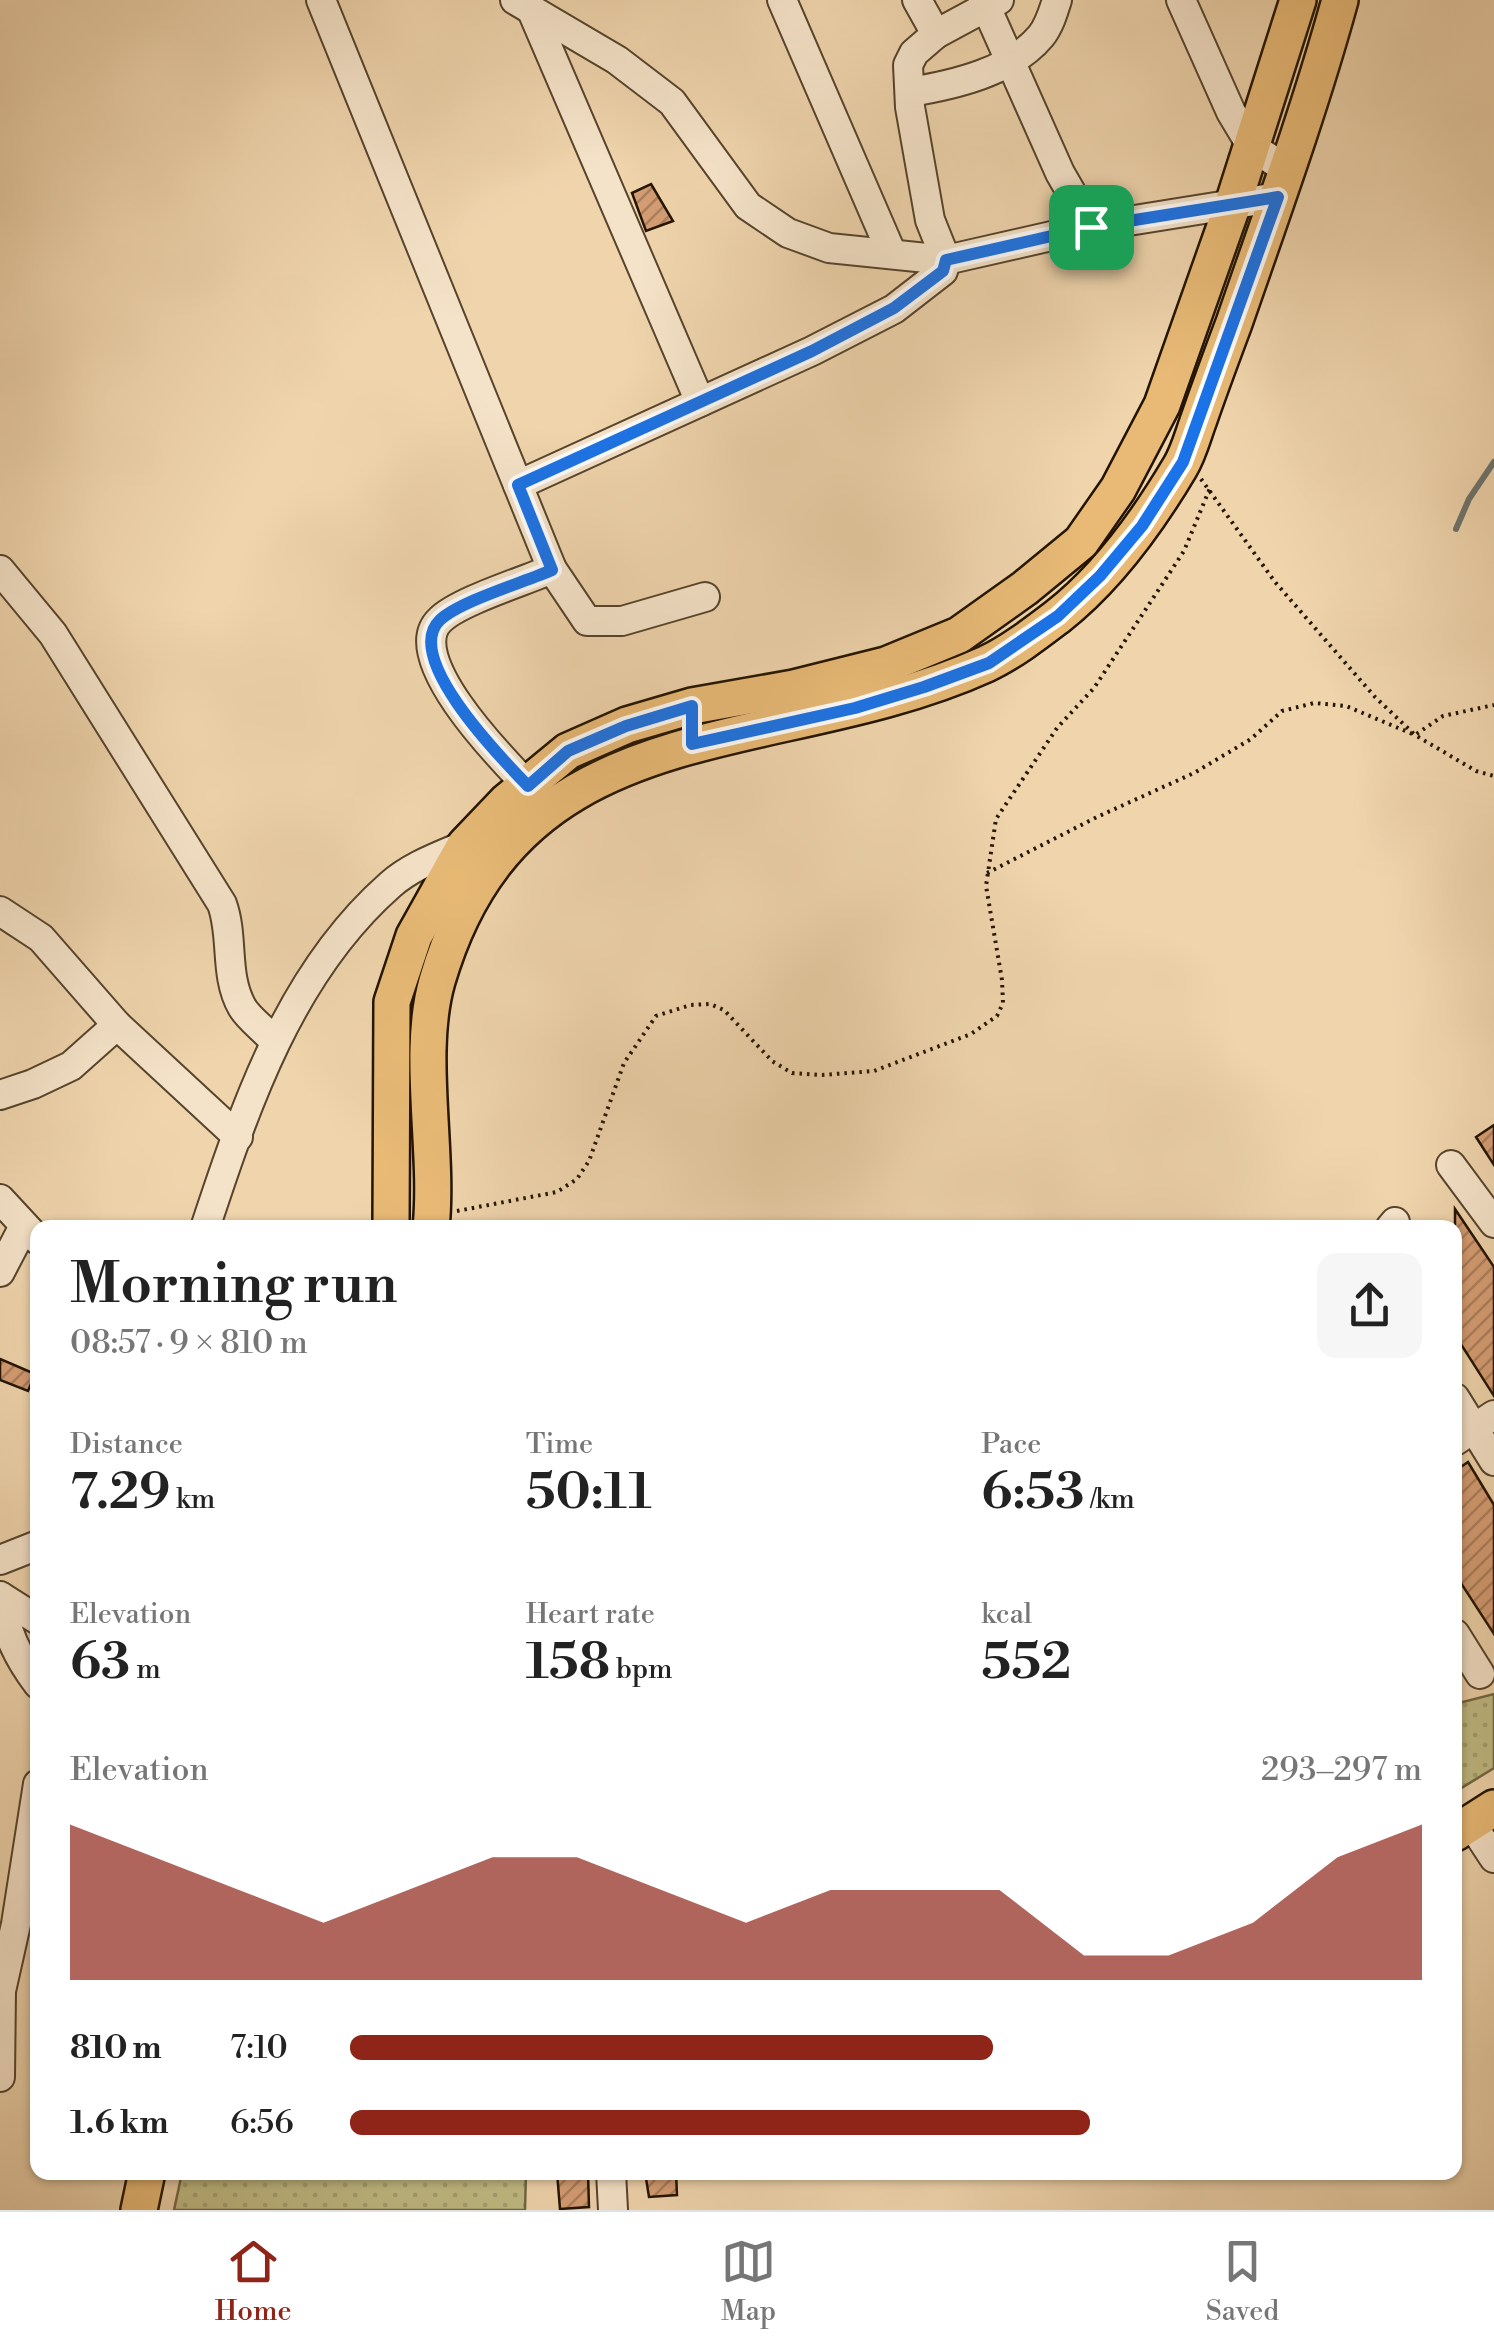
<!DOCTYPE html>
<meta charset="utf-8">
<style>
:root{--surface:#fff;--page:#f6f6f6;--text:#222;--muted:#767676;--line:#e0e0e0;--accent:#8f2418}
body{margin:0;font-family:"Libre Bodoni",serif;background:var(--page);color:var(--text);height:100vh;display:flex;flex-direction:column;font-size:38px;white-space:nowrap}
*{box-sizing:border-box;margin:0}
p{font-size:32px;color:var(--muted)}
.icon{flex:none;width:55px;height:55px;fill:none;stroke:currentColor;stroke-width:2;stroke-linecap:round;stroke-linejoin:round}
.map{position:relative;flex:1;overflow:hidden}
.sheet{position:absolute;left:30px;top:1220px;width:1432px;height:960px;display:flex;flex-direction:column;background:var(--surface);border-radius:20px;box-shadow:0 2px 8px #0004}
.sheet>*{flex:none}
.pin{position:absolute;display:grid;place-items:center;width:85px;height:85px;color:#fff;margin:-42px;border-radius:20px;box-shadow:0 5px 15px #0006}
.round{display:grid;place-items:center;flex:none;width:105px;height:105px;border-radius:20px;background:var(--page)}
.headline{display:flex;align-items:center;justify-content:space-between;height:170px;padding:0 40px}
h1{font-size:55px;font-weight:600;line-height:75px}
.figures{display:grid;grid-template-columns:repeat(3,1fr);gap:15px;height:170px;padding:10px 40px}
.figures div{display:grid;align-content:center}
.figures b{font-size:50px;font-weight:600}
.figures small{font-size:28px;font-weight:400}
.figures p{font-size:28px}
.chart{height:280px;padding:20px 40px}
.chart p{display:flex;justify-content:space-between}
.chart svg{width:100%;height:180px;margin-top:10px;fill:var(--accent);opacity:.7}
ul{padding:0 40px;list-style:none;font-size:32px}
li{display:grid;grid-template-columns:160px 120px 1fr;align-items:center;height:75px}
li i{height:25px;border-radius:12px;background:var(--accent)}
.tab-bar{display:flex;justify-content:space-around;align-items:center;height:140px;border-top:2px solid var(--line);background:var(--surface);font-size:28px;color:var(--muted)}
.tab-bar a{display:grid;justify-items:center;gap:5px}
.tab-bar .selected{color:var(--accent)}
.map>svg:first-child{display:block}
.grass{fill:url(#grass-dots);stroke:#726843;stroke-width:2.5}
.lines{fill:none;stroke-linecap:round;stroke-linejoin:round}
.stream{stroke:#6e756e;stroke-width:6}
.building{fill:url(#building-hatch);stroke:#231402;stroke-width:2.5}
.minor-casing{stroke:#56442c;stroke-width:32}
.major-casing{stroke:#231402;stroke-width:40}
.path{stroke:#231402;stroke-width:4;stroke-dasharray:2.5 5;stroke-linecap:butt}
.minor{stroke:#f5e3c9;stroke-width:28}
.major{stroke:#e8ba76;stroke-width:35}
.route-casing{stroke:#fff;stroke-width:20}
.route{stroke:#1a73e8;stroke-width:12}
</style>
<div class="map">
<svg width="1494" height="2210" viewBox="0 0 1494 2210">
<defs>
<pattern id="grass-dots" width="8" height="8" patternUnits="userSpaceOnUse" patternTransform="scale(2.5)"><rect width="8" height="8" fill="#c0bb84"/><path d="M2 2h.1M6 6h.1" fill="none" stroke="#a5a070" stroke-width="1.8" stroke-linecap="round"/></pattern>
<pattern id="building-hatch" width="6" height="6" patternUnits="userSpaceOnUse" patternTransform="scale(2.5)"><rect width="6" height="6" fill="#d59d73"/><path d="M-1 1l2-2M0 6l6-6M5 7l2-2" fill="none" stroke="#ac7f5c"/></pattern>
</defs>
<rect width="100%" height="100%" fill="#efd4ac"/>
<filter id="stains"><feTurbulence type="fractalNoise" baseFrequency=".002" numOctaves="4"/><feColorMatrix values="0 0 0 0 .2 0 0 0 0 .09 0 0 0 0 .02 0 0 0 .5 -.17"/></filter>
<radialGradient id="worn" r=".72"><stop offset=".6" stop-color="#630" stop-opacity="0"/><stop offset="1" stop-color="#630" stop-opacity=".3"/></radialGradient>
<g class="grass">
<polygon points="1494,1694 1494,1768 1455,1792 1455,1704"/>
<polygon points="182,2173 526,2173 525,2210 174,2210"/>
</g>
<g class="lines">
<polyline class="stream" points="1456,529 1469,499 1494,462"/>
</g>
<g class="building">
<polygon points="651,184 673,221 646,231 632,193"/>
<polygon points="1494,1125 1494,1165 1476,1137"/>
<polygon points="1455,1209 1494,1267 1494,1396 1455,1335"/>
<polygon points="0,1359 35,1374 28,1391 0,1380"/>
<polygon points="1468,1462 1494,1505 1494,1634 1455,1574 1455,1471"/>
<polygon points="557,2172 588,2172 589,2207 560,2209"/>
<polygon points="645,2172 676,2172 677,2195 649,2197"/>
</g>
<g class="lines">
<defs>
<g id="minor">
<polyline points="321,0 552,569 587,621 622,621 705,597"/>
<polyline points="515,0 617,60 672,102 748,206 788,233 829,248 946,260 1091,227 1278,197"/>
<polyline points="782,0 892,254"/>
<polyline points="917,0 936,34"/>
<polyline points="983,0 1060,173 1091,227"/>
<polyline points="1181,0 1231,112 1252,147 1288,170"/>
<polyline points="532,11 700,402"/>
<path d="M910 92C953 85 1011 72 1041 36 1049 26 1053 13 1057 0"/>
<polyline points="518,485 812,351 894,309 943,271 946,260 930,220 910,107 908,65 914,53 936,34 999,0"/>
<path d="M0 570 53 634 222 904C234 937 224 975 242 1007 249 1019 265 1030 275 1042"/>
<path d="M528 786C503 760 401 657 440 620 459 601 525 581 552 569"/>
<polyline points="0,911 41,938 117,1025 238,1137"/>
<polyline points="0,1095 33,1084 71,1066 117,1025"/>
<polyline points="1451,1165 1494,1223"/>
<polyline points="0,1199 38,1240"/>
<path d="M205 1228C246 1104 290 973 390 885 411 866 440 856 465 845"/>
<polyline points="1390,1228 1395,1222"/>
<polyline points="0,1272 24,1226"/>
<polyline points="1455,1398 1494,1461"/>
<polyline points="1455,1441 1494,1415"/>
<polyline points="0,1560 38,1545"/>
<path d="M0 1596C6 1631 16 1655 38 1684"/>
<polyline points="0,1596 38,1620"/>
<polyline points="1455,1634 1480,1674"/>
<polyline points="1471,1823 1494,1858"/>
<polyline points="0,2077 1,1991 16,1924 38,1784"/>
<polyline points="611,2172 613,2210"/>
</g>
<g id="major">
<polyline points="391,1228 392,1002 414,936 465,845 506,802 568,751 627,725 692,706 794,688 886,665 959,635 1025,588 1081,542 1118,489 1162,405 1233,204 1298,0"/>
<path d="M431 1228C439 1151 416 1054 437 981 518 703 775 760 986 664 1010 653 1036 633 1057 617 1107 578 1148 521 1180 467 1189 452 1193 435 1199 419 1210 387 1222 355 1234 323 1271 216 1310 109 1340 0"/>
<polyline points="1455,1833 1494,1808"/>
<polyline points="139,2210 147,2172"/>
</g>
</defs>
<use href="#minor" class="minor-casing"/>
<use href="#major" class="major-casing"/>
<g class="path">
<polyline points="1201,479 1275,582 1375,697 1415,735 1476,771 1494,776"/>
<polyline points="987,873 1097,817 1194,773 1251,739 1282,711 1314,703 1346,706 1415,735 1443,716 1494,705"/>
<polyline points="457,1211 557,1192 577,1179 589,1161 624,1063 656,1016 691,1005 710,1004 724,1010 772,1061 792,1073 822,1075 874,1071 971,1034 997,1016 1003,1003 1002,980 986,886 996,819 1057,728 1094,688 1184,551 1210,488"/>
</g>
<use href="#minor" class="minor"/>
<use href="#major" class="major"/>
</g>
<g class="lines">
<defs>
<path id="route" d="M1278 197 1183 462 1142 526 1100 576 1058 616 989 663 924 687 855 708 692 744V706L626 726 568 751 528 786C503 760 401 657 440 620 460 601 525 582 552 570L518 485 812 351 894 308 943 271 946 260 1091 227Z"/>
</defs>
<use href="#route" class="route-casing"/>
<use href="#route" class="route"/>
</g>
<rect width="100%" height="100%" filter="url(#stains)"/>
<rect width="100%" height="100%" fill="url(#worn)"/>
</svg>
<div class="pin" style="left:1091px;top:227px;background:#1e9e55"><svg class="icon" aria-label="arrive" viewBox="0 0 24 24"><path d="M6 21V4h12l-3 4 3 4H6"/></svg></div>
<section class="sheet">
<div class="headline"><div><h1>Morning run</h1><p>08:57 · 9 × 810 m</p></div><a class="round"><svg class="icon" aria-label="share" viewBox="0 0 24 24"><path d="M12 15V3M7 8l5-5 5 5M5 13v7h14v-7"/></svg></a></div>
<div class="figures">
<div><p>Distance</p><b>7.29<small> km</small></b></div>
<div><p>Time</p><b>50:11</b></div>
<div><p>Pace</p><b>6:53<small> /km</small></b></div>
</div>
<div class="figures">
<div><p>Elevation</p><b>63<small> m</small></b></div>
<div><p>Heart rate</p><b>158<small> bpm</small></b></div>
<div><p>kcal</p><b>552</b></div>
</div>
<div class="chart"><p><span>Elevation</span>293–297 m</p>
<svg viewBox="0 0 160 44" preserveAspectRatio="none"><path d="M0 44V6L10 14L20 22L30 30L40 22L50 14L60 14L70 22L80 30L90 22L100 22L110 22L120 38L130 38L140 30L150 14L160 6V44z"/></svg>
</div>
<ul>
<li><b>810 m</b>7:10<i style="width:60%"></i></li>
<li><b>1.6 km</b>6:56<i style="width:69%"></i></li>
</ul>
</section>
</div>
<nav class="tab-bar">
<a class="selected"><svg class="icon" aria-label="home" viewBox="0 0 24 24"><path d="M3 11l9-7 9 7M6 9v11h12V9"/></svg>Home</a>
<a><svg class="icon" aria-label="map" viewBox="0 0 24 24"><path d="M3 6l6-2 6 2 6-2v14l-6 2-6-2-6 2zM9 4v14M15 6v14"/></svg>Map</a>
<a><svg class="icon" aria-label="saved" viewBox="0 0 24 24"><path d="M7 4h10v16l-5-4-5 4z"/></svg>Saved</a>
</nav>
